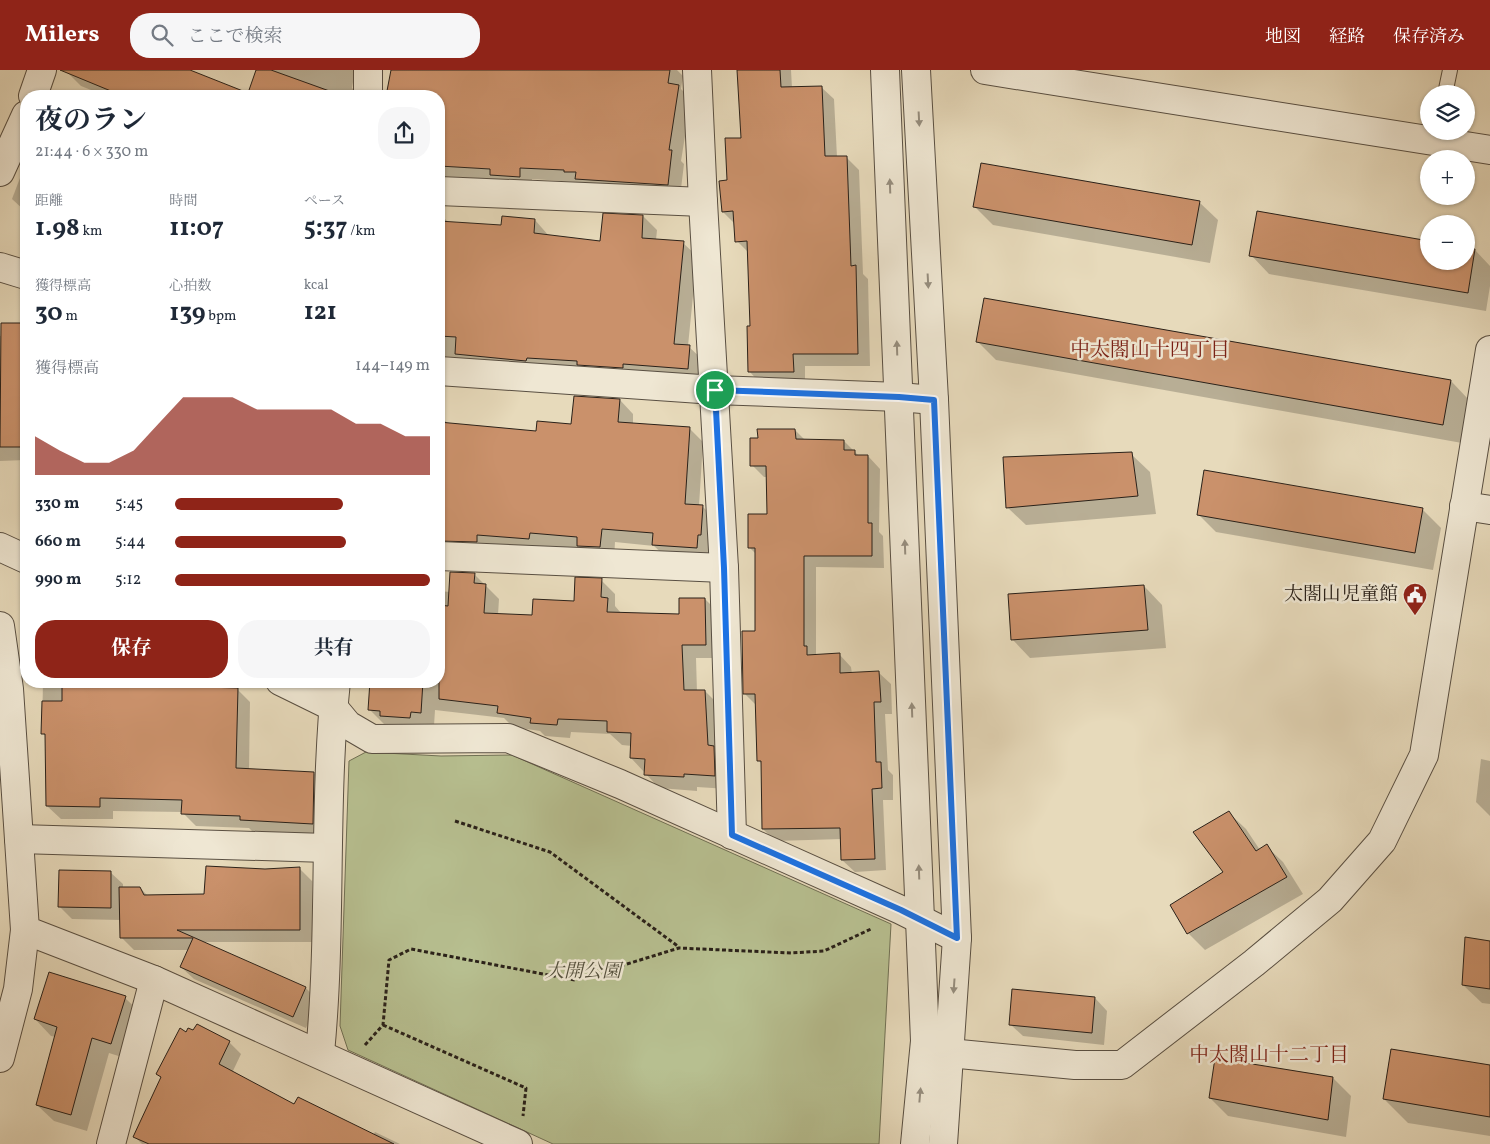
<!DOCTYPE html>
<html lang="ja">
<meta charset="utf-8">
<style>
:root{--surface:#fff;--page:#f6f6f7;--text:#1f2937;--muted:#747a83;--accent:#8f2418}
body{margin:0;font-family:Vollkorn,"Noto Serif JP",serif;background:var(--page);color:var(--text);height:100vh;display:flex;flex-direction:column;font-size:19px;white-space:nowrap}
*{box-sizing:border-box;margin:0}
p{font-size:16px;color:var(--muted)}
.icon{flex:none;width:28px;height:28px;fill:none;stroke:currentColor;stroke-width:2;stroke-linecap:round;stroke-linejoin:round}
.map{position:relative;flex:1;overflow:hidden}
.sheet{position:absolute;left:20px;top:20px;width:425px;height:598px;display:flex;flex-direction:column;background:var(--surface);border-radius:20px;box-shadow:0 1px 4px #0004}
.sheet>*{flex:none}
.fabs{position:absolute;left:1420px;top:15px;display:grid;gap:10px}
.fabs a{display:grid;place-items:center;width:55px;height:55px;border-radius:50%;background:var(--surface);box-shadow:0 1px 4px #0004;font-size:25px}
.pin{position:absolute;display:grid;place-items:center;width:42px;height:42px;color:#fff;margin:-21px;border:2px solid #fff;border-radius:50%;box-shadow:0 1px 5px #0007}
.round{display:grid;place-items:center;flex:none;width:52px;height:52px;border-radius:20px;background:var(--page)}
.headline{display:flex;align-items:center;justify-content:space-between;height:85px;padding:0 15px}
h1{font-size:28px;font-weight:700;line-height:38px}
.figures{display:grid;grid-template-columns:repeat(3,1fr);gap:8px;height:85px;padding:5px 15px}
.figures div{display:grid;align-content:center}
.figures b{font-size:25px;font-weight:700}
.figures small{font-size:14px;font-weight:400}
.figures p{font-size:14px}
.chart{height:140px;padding:10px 15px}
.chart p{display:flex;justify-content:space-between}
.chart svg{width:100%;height:90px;margin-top:5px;fill:var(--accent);opacity:.7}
.button{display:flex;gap:10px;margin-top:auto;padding:10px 15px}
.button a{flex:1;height:58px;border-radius:20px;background:var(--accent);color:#fff;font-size:20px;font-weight:700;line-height:58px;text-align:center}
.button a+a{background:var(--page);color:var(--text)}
ul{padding:0 15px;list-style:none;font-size:16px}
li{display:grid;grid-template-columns:80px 60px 1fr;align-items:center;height:38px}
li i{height:12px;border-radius:6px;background:var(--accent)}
header{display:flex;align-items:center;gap:30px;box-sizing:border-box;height:70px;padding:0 25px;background:var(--accent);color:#fff}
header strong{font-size:24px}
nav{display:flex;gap:28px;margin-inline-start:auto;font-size:18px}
.search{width:350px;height:45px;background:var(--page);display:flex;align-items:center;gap:12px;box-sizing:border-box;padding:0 18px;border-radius:20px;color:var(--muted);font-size:19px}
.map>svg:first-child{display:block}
.green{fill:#b7bf90;stroke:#707054}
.shadow{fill:#0003}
.building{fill:#ca916b;stroke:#2a2119}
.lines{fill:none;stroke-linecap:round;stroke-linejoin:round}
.service-casing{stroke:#594f42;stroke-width:16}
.minor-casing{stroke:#594f42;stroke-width:30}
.tertiary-casing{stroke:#594f42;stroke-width:30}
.path{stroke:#2a2119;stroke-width:3;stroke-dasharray:4 2.5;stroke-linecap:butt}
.service{stroke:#efe7d3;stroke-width:14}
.minor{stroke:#efe7d3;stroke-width:28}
.tertiary{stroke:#efe7d3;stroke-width:28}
.oneway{fill:#968e7f}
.route-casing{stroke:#fff;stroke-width:10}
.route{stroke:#1a73e8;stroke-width:6}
.labels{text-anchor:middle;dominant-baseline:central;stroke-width:5;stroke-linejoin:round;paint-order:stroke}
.poi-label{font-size:19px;fill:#2a2119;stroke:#efe7d3;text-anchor:end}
.park-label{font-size:19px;font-style:italic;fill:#54503d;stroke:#efe7d3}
.neighbourhood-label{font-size:20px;fill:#7a1f14;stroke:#efe7d3}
</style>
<header>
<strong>Milers</strong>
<div class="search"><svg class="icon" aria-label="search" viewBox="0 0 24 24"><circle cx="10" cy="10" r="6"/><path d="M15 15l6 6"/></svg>ここで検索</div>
<nav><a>地図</a><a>経路</a><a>保存済み</a></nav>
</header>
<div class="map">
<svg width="1490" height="1074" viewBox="0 0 1490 1074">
<rect width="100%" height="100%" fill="#e7dabb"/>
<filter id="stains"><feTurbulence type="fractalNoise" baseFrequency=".004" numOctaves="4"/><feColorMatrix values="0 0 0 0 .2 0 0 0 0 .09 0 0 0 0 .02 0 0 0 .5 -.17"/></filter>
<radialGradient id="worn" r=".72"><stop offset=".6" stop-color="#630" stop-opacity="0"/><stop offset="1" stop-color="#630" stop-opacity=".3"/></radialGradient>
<polygon class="green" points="366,682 441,686 512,685 891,854 879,1074 553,1074 348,980 340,956 349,691"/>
<g class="shadow">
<polygon points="69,0 187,0 249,24 257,0 355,0 352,18 360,26 106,26 81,16 68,3"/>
<polygon points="394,0 677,0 683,6 681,19 691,29 681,91 684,94 680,127 578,114 576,112 532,109 532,119 497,111 439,107 439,26 392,26"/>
<polygon points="738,0 791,0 792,18 821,17 834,29 837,87 846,87 859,100 863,204 868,209 870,296 805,296 805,314 761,314 749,301 751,257 749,183 737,171 735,154 723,142 728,112 743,69"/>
<polygon points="20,108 26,110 26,142 12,129"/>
<polygon points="1199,132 1218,150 1210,193 993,155 975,137"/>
<polygon points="643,146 657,160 656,170 683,173 697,186 688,276 703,290 702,312 439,293 439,147 443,147 449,153 503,156 504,148 535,150 549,166 601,172"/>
<polygon points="26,166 26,186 21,180"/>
<polygon points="1475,180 1490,196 1490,216 1486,241 1269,204 1251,185 1466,191"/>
<polygon points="2,254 26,257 26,390 0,391 0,266 2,266"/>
<polygon points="977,271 1451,311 1469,330 1462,373 996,290"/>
<polygon points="620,330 633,344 633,354 689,358 703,372 699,436 702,436 716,450 710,491 667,488 654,476 615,472 614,490 581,479 543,476 543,482 439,482 439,344 449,355 537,363 572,356"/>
<polygon points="795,360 806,371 844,371 859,386 868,386 880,399 879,462 883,466 884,498 816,497 816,585 839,584 851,597 852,604 878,602 891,614 892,644 885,644 888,700 893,705 893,730 883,730 886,800 855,802 842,790 842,769 775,771 763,759 762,694 758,690 757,636 745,624 756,562 756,484 750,478 768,445 767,407 764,407 752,395"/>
<polygon points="1131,384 1150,402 1156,444 1026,455 1007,437"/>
<polygon points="1422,439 1441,458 1433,500 1216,462 1198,444"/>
<polygon points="474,504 499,529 498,545 533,547 575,532 601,510 615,524 615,536 621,543 680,545 705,529 719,543 719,588 696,588 697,622 705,621 719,635 728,719 697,717 697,721 659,718 631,688 632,676 622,675 610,664 571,662 570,668 545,666 540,661 513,657 504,648 435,640 434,656 395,659 389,654 384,654 370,640 371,611 439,611 439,521 450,522"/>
<polygon points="1144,516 1162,535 1166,578 1030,588 1012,569"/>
<polygon points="43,611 174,611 180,617 237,619 250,632 249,700 314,703 327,716 326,766 254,763 249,758 196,756 182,742 113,741 113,749 61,749 47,736 47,667 42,663"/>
<polygon points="1481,689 1490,691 1490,746 1476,732"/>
<polygon points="1229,743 1246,759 1260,780 1266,776 1283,792 1303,824 1205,880 1188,863 1225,802"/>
<polygon points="300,799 312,811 312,872 201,872 306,918 318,931 306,958 194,909 181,897 189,880 134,880 122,868 121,850 72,849 60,837 110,802 123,814 123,818 140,818 148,826 205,826"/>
<polygon points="1490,873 1490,934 1482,933 1463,915"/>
<polygon points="125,928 142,944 128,989 109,983 87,1061 54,1051 37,1035 56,967 51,966 35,949"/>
<polygon points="1095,928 1107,941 1104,975 1023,966 1010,954"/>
<polygon points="187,963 229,972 241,984 232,1003 295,1035 373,1065 375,1062 400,1074 142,1074 134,1066 161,1008 157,1004"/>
<polygon points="1490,996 1490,1066 1408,1053 1384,1029"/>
<polygon points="1333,1008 1351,1026 1346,1067 1228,1046 1210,1028"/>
</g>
<g class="building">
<polygon points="60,0 190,0 248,23 256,0 271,0 335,23 334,26 123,26"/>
<polygon points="391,0 670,0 668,13 679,15 669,80 672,80 668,115 575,109 576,102 564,102 564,100 520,98 520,107 490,105 490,99 439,96 439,26 386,26"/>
<polygon points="737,0 780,0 781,17 822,16 825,86 847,86 851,196 856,195 858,284 793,284 794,302 748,302 747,256 750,256 747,171 735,172 733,141 722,142 719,111 727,110 725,68 741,68"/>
<polygon points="981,93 1200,131 1192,175 973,137"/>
<polygon points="1257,141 1429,171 1429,191 1466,191 1466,177 1475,179 1468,223 1249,186"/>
<polygon points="603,143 643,145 642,168 684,171 674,274 690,275 688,299 623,294 623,298 577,295 577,291 527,288 526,291 455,284 456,267 439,266 439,151 501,155 502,146 535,149 534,163 600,171"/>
<polygon points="984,228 1451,310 1443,355 976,272"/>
<polygon points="1,253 26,253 26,377 0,377"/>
<polygon points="574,326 620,329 618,352 690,357 685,434 703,435 701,465 698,465 697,478 652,475 653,463 602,459 600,477 577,476 577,467 530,463 529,469 477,465 477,472 439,471 439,352 536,361 537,351 571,354"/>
<polygon points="757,359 795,359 796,369 844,370 844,380 855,380 855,385 868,385 868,453 872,453 872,486 804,486 804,576 807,576 807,585 840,583 840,603 879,601 881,632 874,632 876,692 881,692 882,718 872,719 875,789 841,790 840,758 762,759 761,691 757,691 755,624 743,624 742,561 755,561 755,478 748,478 748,444 767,444 766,396 750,396 750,368 758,368"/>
<polygon points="1132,382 1138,426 1006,438 1003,387"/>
<polygon points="1204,400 1423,438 1415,483 1197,445"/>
<polygon points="450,502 475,503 474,513 486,514 484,543 532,545 533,529 574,531 575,507 602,508 601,527 608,528 607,542 679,544 679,528 705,528 706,575 682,575 684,620 705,620 708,675 714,676 715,706 684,704 684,707 644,705 645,689 630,688 631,663 607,662 607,651 558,649 557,655 530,653 531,648 497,643 498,636 439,629 439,535 448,536"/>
<polygon points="1144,515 1148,560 1011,570 1008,524"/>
<polygon points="112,611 170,611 170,616 238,618 236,698 314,702 313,754 240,750 240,746 181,744 182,730 100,728 100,737 46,736 45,664 41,664 42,631 62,631 62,613 112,613"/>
<polygon points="370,611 423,611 421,643 411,642 410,648 380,646 380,641 368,640"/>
<polygon points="1229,741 1256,781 1267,774 1287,807 1187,864 1170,835 1223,802 1193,762"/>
<polygon points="206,796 265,799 300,797 300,860 177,860 306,917 293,947 180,897 193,868 120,868 119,817 140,817 144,825 204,824"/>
<polygon points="59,800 111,801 111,838 58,837"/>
<polygon points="1465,867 1490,871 1490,919 1462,915"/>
<polygon points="49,902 126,926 111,974 92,968 71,1045 36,1035 57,957 34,949"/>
<polygon points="1012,919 1095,927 1092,963 1009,955"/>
<polygon points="197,954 230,971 219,994 294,1034 298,1027 394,1074 149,1074 133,1067 161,1007 156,1004 180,958 186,962 188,958 193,960"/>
<polygon points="1391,979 1490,995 1490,1047 1383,1029"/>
<polygon points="1215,988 1333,1007 1328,1050 1209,1028"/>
</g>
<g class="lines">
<defs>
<polyline id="service" points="1445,24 1450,0"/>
<g id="minor">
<polyline points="697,0 703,132 724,498 732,765"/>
<polyline points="33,26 42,0"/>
<polyline points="368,26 368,0"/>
<polyline points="0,102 26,45"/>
<polyline points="439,121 703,132"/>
<polyline points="0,197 26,205"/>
<polyline points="439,301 715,320 899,327 934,330"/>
<polyline points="1464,436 1490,440"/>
<polyline points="0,477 26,489"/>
<polyline points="439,486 724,498"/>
<polyline points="0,556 9,619 25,860 154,910 518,1074"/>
<polyline points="280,611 333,637 348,655 372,669 508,668 620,714 901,840 957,868"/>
<polyline points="19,769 327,778"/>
<path d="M320 983C332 860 323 735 336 611"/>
<polyline points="949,983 1075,995 1122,995 1254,893 1330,830 1382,771 1424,685 1490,280"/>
<polyline points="111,1074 154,910"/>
</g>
<g id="tertiary">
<polyline points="885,0 925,971 915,1074"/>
<polyline points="916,0 934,330 957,868 943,1074"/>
<polyline points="985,0 1490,80"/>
<polyline points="0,988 18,919 25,860"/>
</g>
</defs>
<use href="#service" class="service-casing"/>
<use href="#minor" class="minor-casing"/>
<use href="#tertiary" class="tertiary-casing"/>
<g class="path">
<polyline points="455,751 550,782 679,877"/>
<polyline points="383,955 526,1018 523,1046"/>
<polyline points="365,975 383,955 389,890 411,879 575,910 679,878 791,883 824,881 871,859"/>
</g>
<use href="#service" class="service"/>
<use href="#minor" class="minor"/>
<use href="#tertiary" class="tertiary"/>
</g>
<defs><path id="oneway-solid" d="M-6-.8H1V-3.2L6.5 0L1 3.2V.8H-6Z" transform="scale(1.25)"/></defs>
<g class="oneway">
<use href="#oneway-solid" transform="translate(919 49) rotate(87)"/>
<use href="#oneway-solid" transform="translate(890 116) rotate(-92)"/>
<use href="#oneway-solid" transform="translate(928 211) rotate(87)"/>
<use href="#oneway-solid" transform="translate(897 278) rotate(-92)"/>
<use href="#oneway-solid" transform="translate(905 477) rotate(-92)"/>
<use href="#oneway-solid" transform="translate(912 640) rotate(-92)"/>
<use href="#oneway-solid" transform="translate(919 802) rotate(-92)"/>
<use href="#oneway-solid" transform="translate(954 916) rotate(94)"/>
<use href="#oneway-solid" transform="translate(920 1025) rotate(-85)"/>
</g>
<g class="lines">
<defs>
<polygon id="route" points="715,320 899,327 934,330 957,868 901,840 732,765 724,498"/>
</defs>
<use href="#route" class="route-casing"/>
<use href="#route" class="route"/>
</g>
<defs>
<symbol id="civic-pin" viewBox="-11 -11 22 30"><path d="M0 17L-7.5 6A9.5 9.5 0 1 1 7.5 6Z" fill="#8f2418" stroke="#efe7d3"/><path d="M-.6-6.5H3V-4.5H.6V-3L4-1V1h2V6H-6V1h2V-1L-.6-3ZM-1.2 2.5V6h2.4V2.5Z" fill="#fff"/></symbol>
</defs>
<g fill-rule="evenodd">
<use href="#civic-pin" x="1401" y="511" width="28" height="38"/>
</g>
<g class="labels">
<g class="poi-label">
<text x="1398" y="525">太閤山児童館</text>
</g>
<g class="park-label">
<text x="583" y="902">大開公園</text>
</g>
<g class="neighbourhood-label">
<text x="1150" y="281">中太閤山十四丁目</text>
<text x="1269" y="986">中太閤山十二丁目</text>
</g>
</g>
<rect width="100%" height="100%" filter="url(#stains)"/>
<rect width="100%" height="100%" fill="url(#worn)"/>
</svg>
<div class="fabs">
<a><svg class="icon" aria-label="layers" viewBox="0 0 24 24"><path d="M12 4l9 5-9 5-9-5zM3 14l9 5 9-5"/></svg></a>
<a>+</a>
<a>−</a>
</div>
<div class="pin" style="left:715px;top:320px;background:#1e9e55"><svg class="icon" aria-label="arrive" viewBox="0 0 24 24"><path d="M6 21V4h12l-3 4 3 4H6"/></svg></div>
<section class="sheet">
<div class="headline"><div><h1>夜のラン</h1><p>21:44 · 6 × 330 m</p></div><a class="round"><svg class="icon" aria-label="share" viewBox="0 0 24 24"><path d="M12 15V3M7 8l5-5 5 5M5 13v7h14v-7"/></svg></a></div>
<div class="figures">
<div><p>距離</p><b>1.98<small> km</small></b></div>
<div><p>時間</p><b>11:07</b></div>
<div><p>ペース</p><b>5:37<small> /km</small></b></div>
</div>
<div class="figures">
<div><p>獲得標高</p><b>30<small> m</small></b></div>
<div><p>心拍数</p><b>139<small> bpm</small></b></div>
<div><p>kcal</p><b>121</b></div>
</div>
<div class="chart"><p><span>獲得標高</span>144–149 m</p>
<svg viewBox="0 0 160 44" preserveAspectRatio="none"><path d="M0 44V25L10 32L20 38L30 38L40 32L50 19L60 6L70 6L80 6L90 12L100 12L110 12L120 12L130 19L140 19L150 25L160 25V44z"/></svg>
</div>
<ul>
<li><b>330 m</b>5:45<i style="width:66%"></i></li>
<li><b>660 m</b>5:44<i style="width:67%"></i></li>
<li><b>990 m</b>5:12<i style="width:100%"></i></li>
</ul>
<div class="button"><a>保存</a><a>共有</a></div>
</section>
</div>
